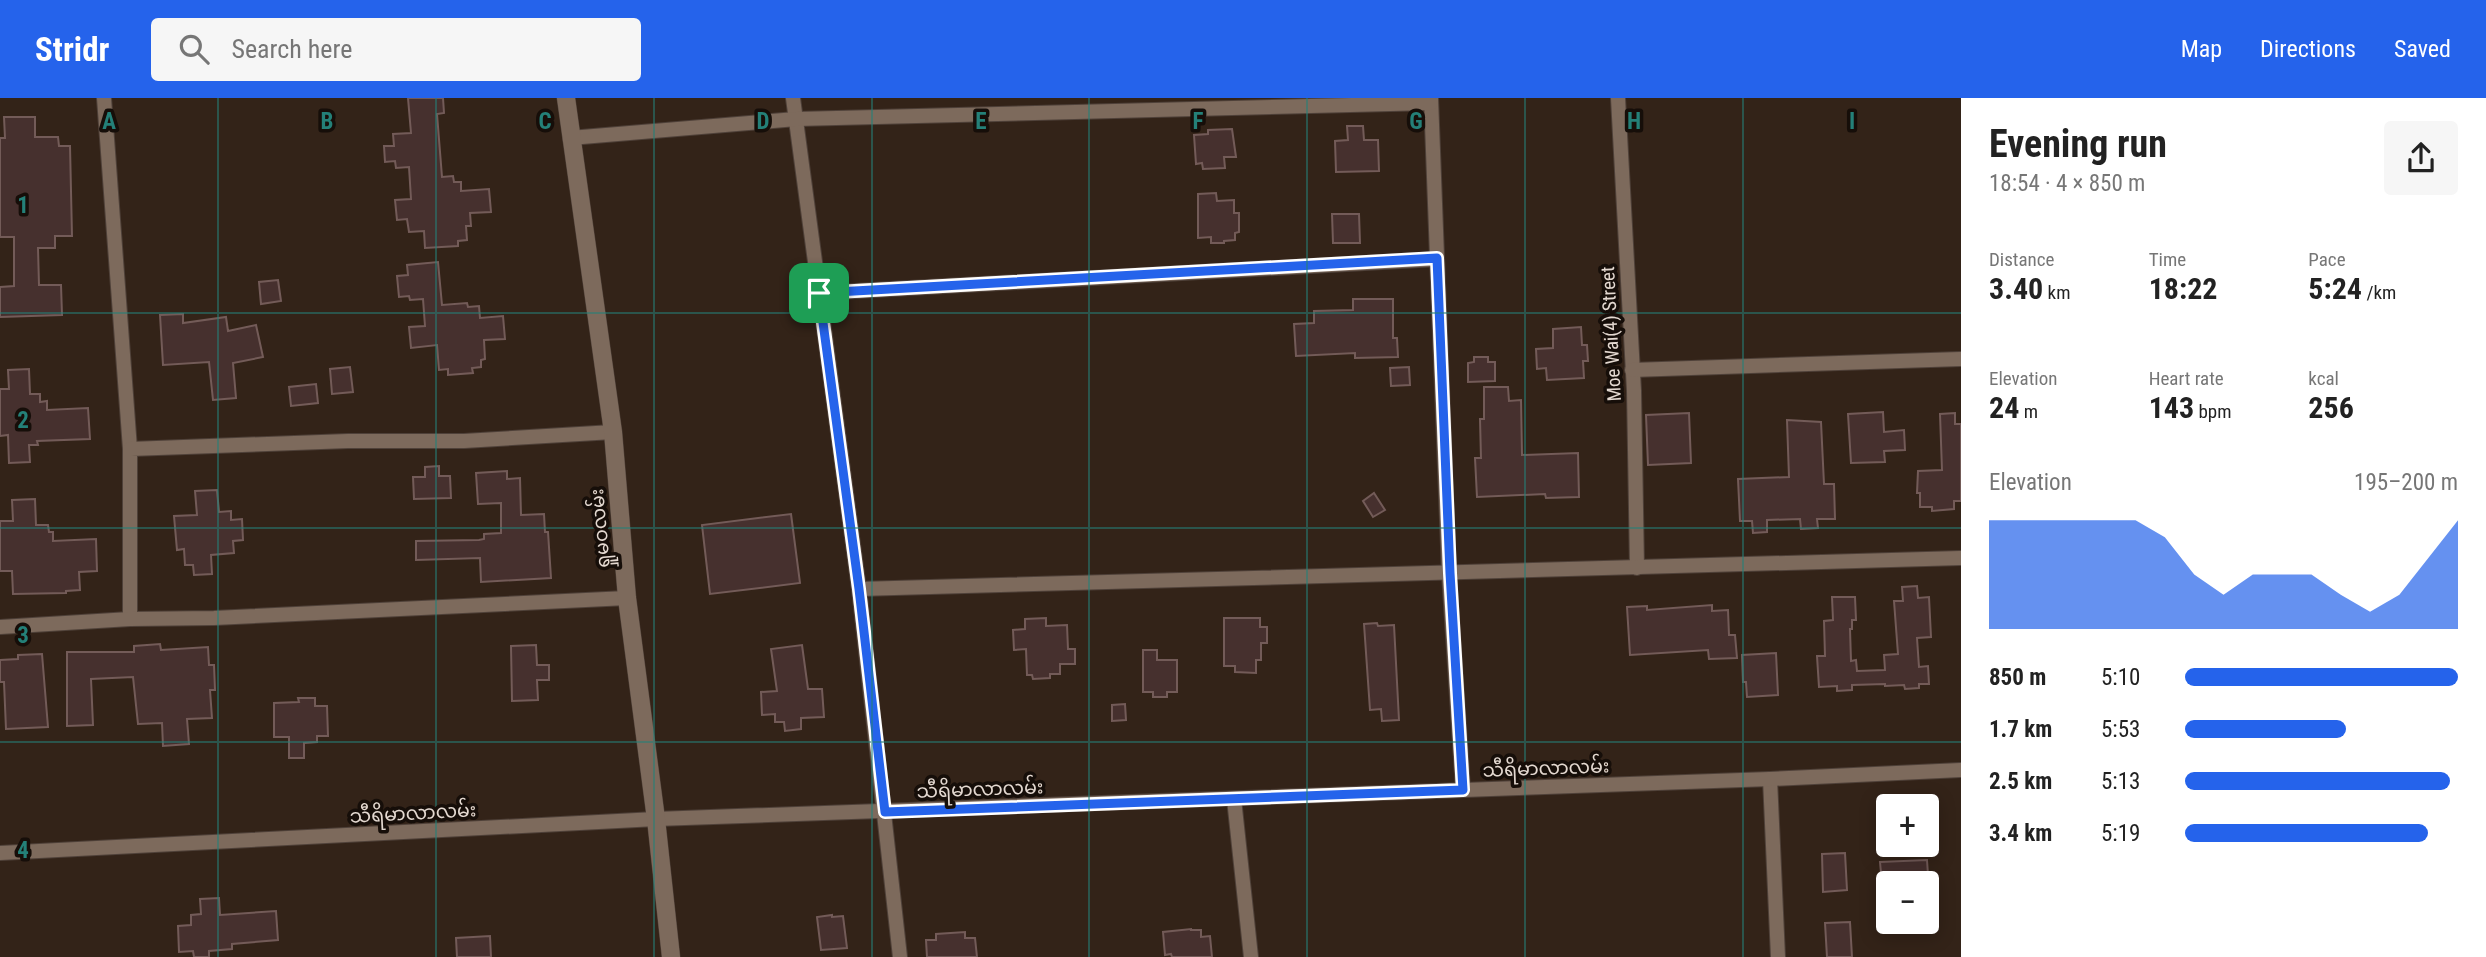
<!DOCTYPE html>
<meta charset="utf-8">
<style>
:root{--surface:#fff;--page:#f6f6f6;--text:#222;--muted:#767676;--accent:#2563eb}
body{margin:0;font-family:"Roboto Condensed","Noto Sans Myanmar",sans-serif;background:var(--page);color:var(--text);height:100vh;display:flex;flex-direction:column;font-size:26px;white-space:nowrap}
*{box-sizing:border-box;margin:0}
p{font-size:23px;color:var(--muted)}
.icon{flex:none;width:38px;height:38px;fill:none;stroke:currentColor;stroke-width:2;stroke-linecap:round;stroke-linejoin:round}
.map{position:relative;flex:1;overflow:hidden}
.side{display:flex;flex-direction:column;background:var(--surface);width:525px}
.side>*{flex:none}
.fabs{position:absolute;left:1876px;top:696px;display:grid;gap:14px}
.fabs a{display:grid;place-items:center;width:63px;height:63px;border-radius:7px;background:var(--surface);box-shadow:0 4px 18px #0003;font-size:35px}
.pin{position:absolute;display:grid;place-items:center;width:60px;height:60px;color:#fff;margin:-30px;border-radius:14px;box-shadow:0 4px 10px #0006}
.round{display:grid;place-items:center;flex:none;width:74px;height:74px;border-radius:7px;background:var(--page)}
.headline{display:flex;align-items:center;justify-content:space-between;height:119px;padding:0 28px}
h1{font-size:38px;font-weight:700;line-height:52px}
.stats{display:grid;grid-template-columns:repeat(3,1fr);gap:10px;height:119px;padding:7px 28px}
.stats div{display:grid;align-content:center}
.stats b{font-size:30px;font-weight:700}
.stats small{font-size:19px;font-weight:400}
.stats p{font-size:19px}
.chart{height:196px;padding:14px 28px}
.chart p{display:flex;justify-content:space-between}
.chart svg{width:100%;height:126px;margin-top:7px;fill:var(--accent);opacity:.7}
ul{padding:0 28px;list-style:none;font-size:23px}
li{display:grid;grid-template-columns:112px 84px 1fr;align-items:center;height:52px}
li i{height:18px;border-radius:9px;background:var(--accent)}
header{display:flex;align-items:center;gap:42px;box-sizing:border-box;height:98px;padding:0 35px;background:var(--accent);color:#fff}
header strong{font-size:33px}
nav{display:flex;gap:38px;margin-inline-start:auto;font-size:24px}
.search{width:490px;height:63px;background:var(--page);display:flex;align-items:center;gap:18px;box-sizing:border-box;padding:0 24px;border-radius:7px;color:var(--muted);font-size:26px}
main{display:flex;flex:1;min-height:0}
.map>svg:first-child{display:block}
.building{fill:#46302e;stroke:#735b58;stroke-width:2}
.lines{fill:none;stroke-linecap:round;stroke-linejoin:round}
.minor-casing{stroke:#4f4139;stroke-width:16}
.tertiary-casing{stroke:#4f4139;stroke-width:19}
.minor{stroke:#7d6a5c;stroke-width:14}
.tertiary{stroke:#7d6a5c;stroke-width:18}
.route-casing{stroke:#fff;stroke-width:14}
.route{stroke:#2563eb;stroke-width:9}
.grid{fill:none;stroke:#248078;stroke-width:2;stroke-opacity:0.55}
.labels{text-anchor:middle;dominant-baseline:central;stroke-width:7;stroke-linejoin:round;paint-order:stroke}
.street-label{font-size:19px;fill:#e4d9d1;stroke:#160e09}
.grid-label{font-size:23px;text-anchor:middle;font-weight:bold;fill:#248078;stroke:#160e09;stroke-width:7;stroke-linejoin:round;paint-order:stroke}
</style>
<header>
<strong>Stridr</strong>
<div class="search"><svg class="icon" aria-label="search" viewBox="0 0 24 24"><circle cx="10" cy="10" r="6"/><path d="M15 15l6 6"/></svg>Search here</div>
<nav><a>Map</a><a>Directions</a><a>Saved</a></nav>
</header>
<main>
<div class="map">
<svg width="1961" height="859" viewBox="0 0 1961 859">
<rect width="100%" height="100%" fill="#332318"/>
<g class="building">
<polygon points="408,0 443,0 444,15 437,16 442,79 453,78 454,84 461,84 461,93 489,91 491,114 470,115 471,128 466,128 467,142 458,143 458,148 425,150 424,133 409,134 407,121 397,122 395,102 411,101 409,69 396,70 395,63 385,64 384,48 394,48 393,36 411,35"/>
<polygon points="4,19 35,19 35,39 58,39 59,48 70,48 72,138 55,138 55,150 38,150 39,187 61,187 62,217 0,219 0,189 14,188 14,139 0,139 0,40 5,40"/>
<polygon points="1347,28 1363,28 1364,42 1378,42 1379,73 1336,74 1335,43 1348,42"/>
<polygon points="1232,31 1236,59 1224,59 1225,70 1203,71 1202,65 1196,66 1194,37 1208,36 1208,32"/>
<polygon points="1216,95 1217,103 1234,102 1234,115 1239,115 1239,134 1235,135 1235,142 1224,143 1224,145 1211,145 1211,139 1198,140 1198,96"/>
<polygon points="1332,116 1359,116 1360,145 1333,145"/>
<polygon points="438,164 442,207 467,205 468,209 479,208 480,220 503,218 505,241 484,242 485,261 481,262 481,269 472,270 473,275 448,277 448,271 439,272 437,247 411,250 409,229 425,228 423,201 410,202 409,198 399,199 397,178 408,177 407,167"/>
<polygon points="278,182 281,203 261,206 259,184"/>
<polygon points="1353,201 1393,201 1393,240 1397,240 1398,259 1355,260 1355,255 1296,258 1294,226 1314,225 1314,213 1353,212"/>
<polygon points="183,216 183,225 226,219 228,233 256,227 263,259 233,265 236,300 213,302 209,264 163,267 160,217"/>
<polygon points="1581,229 1582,247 1587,247 1588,263 1583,263 1584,280 1547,282 1546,270 1537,271 1536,251 1553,250 1553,231"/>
<polygon points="1474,259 1488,259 1488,264 1495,264 1495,283 1468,284 1468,265 1474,264"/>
<polygon points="350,269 353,294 332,296 330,271"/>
<polygon points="1409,269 1410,287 1391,288 1390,270"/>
<polygon points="29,271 30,296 40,296 40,304 47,303 47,312 88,310 90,341 37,343 38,347 29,347 30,364 9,365 8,337 0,338 0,291 9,291 8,272"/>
<polygon points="316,286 318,305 291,308 289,289"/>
<polygon points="1484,289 1508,289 1509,303 1521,302 1522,357 1578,355 1579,399 1546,400 1545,396 1477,399 1475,360 1481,360 1480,321 1484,321"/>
<polygon points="1883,314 1884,334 1904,332 1905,352 1884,353 1885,364 1851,365 1848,316"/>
<polygon points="1689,315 1691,365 1648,367 1646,317"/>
<polygon points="1955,315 1955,326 1961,326 1961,403 1954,403 1954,411 1932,413 1932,409 1920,409 1920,395 1917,395 1918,373 1942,372 1940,316"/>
<polygon points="1787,322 1821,324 1824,386 1834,386 1835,421 1817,421 1818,430 1801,431 1800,421 1767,422 1767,434 1753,435 1752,423 1740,423 1738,381 1789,379"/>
<polygon points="439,368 439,378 450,378 451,400 414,401 413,379 425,379 425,369"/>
<polygon points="507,373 507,381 520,380 521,417 544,416 545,434 548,434 551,480 481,484 480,460 416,462 416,443 479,442 484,441 484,436 501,435 501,405 478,406 476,375"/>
<polygon points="217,392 219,414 231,413 231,422 242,421 243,442 233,443 234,455 211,457 212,476 194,477 193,467 185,467 184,451 177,452 174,418 197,417 195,393"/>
<polygon points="1374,395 1385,412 1373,419 1363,403"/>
<polygon points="35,401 36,427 48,427 49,434 53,434 53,443 96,441 97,473 79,474 80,492 66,493 66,495 13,496 12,473 0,473 0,423 13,423 12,402"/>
<polygon points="791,416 800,485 710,496 702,427"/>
<polygon points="1917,488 1918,500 1929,499 1931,539 1917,540 1919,569 1928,568 1929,586 1919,586 1919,590 1905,591 1904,587 1885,588 1885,586 1852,587 1852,592 1837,593 1837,588 1819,589 1817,558 1825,558 1824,523 1833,522 1832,499 1855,499 1856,522 1852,522 1852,531 1850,531 1851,563 1856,562 1857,573 1885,572 1884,557 1898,556 1894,503 1903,503 1902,489"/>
<polygon points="1712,507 1712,513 1728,512 1729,537 1735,537 1737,560 1709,561 1708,552 1630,557 1627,509 1647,508 1647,512"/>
<polygon points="1046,520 1046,528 1067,527 1068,551 1075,551 1075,566 1060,566 1060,576 1050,576 1050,580 1033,581 1032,577 1027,577 1026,551 1014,552 1013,532 1025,531 1025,521"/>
<polygon points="1224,520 1260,520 1260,529 1267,529 1267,545 1261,545 1261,562 1256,562 1256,575 1235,574 1235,568 1224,568"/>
<polygon points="1377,525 1378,528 1394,527 1399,622 1382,623 1381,611 1370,612 1364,526"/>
<polygon points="160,546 161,552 208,549 209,567 214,567 215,592 210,592 212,620 187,621 189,646 163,648 162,625 138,626 133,579 91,581 93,627 67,628 67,554 134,554 134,548"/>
<polygon points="536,547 537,567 549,567 549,582 537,582 538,602 512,603 511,548"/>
<polygon points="802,547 808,591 822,591 824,619 801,620 801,631 785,633 784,624 775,624 775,616 762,617 761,594 777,593 771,551"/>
<polygon points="1143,552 1157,552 1157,562 1177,562 1177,594 1167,594 1167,599 1153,599 1153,594 1143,594"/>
<polygon points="1776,555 1778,597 1747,599 1746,584 1743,584 1742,557"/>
<polygon points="42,556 48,629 6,631 4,584 0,584 0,562 18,561 18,557"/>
<polygon points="298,600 315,600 315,608 327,608 328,638 317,638 317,644 304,645 304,660 289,660 289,639 274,639 274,605 299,604"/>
<polygon points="1125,606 1126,622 1112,623 1112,607"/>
<polygon points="1845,755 1847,792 1823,794 1822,756"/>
<polygon points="1927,762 1928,777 1920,778 1920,786 1882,786 1880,764"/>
<polygon points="219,800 220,817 276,813 278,842 232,846 232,851 209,853 209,859 194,859 193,853 179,854 178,828 191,827 191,817 201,816 200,801"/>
<polygon points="832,817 832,819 843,818 847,850 821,852 817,819"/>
<polygon points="1850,824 1852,859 1827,859 1825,825"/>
<polygon points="1191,831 1191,832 1201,832 1201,839 1210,838 1212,859 1172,859 1171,856 1165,857 1163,834"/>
<polygon points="965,834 965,840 975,840 977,859 927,859 926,842 936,842 936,836"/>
<polygon points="490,838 491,859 457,859 456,840"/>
</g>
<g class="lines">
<defs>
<g id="minor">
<polyline points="104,0 130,351"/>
<polyline points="793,0 859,491 900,859"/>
<polyline points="1431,0 1449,475 1463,692"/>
<polyline points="1618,0 1634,293 1637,470"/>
<polyline points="570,40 796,21 1431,5"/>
<polyline points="819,195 1437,161"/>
<polyline points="1632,272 1961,261"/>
<polyline points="859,491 1961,460"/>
<polyline points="130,521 130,351 348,343 464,343 613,334"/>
<polyline points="0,529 130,521 214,520 627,500"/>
<polyline points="1770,681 1778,859"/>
<polyline points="1234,701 1251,859"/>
<polyline points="0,755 656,721 1770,681 1961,672"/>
</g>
<polyline id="tertiary" points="566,0 613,334 627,500 656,721 671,859"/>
</defs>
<use href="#minor" class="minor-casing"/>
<use href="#tertiary" class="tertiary-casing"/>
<use href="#minor" class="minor"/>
<use href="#tertiary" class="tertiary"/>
</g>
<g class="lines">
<defs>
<polygon id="route" points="1437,160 1450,475 1463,692 885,714 859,491 819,195"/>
</defs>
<use href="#route" class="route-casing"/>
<use href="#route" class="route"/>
</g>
<path class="grid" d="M218 0V859M436 0V859M654 0V859M872 0V859M1089 0V859M1307 0V859M1525 0V859M1743 0V859M0 215H1961M0 430H1961M0 644H1961"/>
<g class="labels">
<g class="street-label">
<text transform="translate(1611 236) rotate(-93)">Moe Wai(4) Street</text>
<text transform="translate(600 431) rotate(-95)">ရှုမဝလမ်း</text>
<text transform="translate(1546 670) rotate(-2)">သီရိမာလာလမ်း</text>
<text transform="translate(980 691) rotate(-2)">သီရိမာလာလမ်း</text>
<text transform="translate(413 715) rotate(-3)">သီရိမာလာလမ်း</text>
</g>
</g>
<g class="grid-label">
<text x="109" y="31">A</text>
<text x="327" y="31">B</text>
<text x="545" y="31">C</text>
<text x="763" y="31">D</text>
<text x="981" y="31">E</text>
<text x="1198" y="31">F</text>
<text x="1416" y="31">G</text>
<text x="1634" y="31">H</text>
<text x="1852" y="31">I</text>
<text x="23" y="115">1</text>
<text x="23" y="330">2</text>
<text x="23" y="545">3</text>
<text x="23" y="760">4</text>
</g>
</svg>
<div class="fabs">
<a>+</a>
<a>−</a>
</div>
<div class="pin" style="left:819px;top:195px;background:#1e9e55"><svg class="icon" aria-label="arrive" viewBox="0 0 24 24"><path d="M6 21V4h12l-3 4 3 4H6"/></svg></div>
</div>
<section class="side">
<div class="headline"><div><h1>Evening run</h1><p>18:54 · 4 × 850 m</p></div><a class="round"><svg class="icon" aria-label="share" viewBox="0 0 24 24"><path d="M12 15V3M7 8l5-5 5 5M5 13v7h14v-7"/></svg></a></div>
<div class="stats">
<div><p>Distance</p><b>3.40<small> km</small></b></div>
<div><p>Time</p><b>18:22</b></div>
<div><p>Pace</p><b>5:24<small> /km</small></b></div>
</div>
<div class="stats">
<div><p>Elevation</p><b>24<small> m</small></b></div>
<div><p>Heart rate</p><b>143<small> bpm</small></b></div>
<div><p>kcal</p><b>256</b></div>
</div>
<div class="chart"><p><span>Elevation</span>195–200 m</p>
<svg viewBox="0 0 160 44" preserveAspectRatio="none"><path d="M0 44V6L10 6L20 6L30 6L40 6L50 6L60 12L70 25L80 32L90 25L100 25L110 25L120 32L130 38L140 32L150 19L160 6V44z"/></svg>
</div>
<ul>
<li><b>850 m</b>5:10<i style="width:100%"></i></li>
<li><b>1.7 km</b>5:53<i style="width:59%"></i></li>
<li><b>2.5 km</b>5:13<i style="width:97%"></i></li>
<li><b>3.4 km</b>5:19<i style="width:89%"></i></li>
</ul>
</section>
</main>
